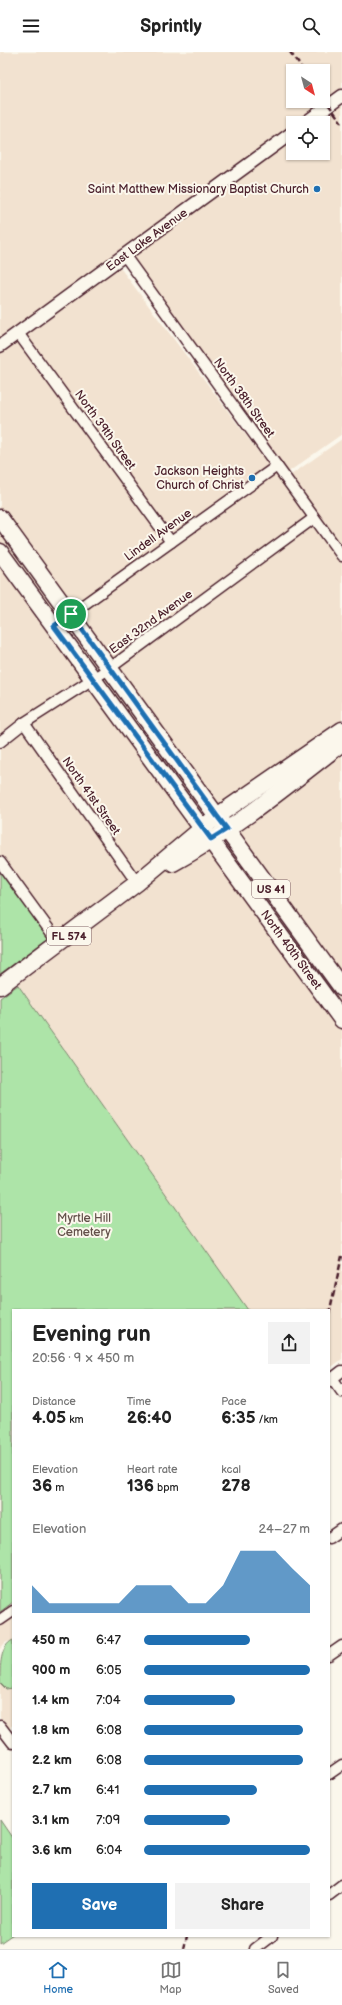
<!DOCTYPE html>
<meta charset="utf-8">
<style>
:root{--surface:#fff;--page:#f2f2f2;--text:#222;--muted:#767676;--line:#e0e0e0;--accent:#1f6fb2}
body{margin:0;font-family:"Balsamiq Sans",sans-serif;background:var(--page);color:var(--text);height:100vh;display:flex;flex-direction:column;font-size:15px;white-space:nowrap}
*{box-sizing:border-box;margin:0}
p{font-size:13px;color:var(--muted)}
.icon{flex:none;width:22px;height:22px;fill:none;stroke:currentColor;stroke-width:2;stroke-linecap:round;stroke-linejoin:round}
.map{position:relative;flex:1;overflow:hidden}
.drawer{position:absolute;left:12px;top:1257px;width:318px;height:628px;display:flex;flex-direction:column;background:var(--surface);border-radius:0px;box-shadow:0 1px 3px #0004}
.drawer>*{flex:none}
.needle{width:26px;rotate:144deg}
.buttons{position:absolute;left:286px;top:12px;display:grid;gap:8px}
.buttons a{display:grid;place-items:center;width:44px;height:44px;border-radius:0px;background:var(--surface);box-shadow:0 1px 3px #0004;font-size:20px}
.pin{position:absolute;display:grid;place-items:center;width:34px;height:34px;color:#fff;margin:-17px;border:2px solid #fff;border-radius:50%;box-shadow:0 1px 4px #0007}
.round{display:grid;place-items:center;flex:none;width:42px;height:42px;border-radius:0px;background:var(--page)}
.overview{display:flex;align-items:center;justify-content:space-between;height:68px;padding:0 20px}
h1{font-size:22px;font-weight:600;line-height:30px}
.figures{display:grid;grid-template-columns:repeat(3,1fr);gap:6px;height:68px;padding:4px 20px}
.figures div{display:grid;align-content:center}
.figures b{font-size:17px;font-weight:600}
.figures small{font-size:11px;font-weight:400}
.figures p{font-size:11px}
.chart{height:112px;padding:8px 20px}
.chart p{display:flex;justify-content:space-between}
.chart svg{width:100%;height:72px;margin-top:4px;fill:var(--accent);opacity:.7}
.primary-button{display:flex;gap:8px;margin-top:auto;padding:8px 20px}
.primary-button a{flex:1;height:46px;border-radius:0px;background:var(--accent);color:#fff;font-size:16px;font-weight:600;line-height:46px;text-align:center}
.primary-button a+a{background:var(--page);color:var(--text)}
ul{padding:0 20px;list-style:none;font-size:13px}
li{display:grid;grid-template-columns:64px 48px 1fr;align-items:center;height:30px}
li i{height:10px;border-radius:5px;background:var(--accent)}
header{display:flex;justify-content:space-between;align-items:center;height:52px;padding:0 20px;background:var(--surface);font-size:18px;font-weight:600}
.dock{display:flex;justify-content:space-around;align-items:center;height:56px;border-top:1px solid var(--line);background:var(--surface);font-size:11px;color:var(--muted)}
.dock a{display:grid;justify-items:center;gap:2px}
.dock .selected{color:var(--accent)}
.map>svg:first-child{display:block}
.built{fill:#f2e2d0;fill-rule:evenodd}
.green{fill:#ade4a8;stroke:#7c826a}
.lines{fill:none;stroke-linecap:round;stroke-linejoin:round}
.minor-casing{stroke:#4a1f2b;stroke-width:13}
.tertiary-casing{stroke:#4a1f2b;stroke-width:15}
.primary-casing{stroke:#4a1f2b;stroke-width:19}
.minor{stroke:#fbf7ec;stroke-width:10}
.tertiary{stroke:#fbf7ec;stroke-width:12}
.primary{stroke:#fbf7ec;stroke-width:16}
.rail{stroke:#4a1f2b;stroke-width:2.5;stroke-dasharray:6 3;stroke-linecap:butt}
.route-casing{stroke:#fff;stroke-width:8}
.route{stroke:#1f6fb2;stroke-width:5}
.poi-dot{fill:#1f6fb2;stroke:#fbf7ec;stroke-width:1.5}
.labels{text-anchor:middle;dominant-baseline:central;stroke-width:4;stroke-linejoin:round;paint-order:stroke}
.shield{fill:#fbf7ec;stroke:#7f6065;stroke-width:1}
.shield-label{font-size:11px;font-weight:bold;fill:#4a1f2b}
.poi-label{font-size:12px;fill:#4a1f2b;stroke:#fbf7ec;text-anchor:end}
.street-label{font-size:12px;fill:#4a1f2b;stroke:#fbf7ec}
.park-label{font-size:12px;fill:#63504a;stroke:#fbf7ec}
</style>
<header><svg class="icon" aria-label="menu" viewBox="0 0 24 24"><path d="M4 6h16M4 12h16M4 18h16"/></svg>Sprintly<svg class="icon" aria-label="search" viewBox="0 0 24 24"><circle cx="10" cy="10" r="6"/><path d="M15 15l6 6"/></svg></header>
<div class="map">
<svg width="342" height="1897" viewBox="0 0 342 1897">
<rect width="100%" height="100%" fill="#fbf7ec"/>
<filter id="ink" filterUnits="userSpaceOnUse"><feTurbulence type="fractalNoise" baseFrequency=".025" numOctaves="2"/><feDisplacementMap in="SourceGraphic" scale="8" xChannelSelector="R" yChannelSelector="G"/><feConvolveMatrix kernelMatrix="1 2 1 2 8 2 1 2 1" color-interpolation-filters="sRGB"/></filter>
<g filter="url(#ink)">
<g class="built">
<path d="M0 0H342V36L112 205 281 430 342 387V1307L329 1317V1258H248L13 925 59 891 0 810ZM293 19H323V49H293Z"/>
<polygon points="342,50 342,382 287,421 132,205 293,86 293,101 323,101 323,71 313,71"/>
<polygon points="13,1565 13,1588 5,1591 0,1597 0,1575"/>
<polygon points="0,1631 6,1637 13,1636 13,1673 8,1677 0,1666"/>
</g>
<g class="green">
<polygon points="0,810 53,883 0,922"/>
<polygon points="18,933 248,1258 13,1258 13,1550 0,1560 0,946"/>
<path d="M13 1588V1636L6 1637 0 1631C0 1614 0 1594 13 1588Z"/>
<polygon points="0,1768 13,1787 13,1882 0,1891"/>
</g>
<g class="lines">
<defs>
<g id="minor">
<polyline points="125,204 342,504"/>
<polyline points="18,281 171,490"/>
<polyline points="54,574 277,414"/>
<polyline points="24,671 137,831"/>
<polyline points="0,690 24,671 110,616 314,466"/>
<polyline points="0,810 59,891"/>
<polyline points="332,1326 342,1340"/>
<polyline points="329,1329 342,1319"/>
<polyline points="329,1486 342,1477"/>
<polyline points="0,1568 13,1559"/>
<polyline points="329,1603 342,1594"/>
<polyline points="0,1674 13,1691"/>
<polyline points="329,1722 342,1713"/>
<polyline points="329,1843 342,1833"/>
<polyline points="255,1897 272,1884"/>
</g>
<g id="tertiary">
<polyline points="305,71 342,44"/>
<polyline points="0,294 293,80"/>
</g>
<g id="primary">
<polyline points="0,466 342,936"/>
<polyline points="0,500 342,968"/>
<path d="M173 811C233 778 288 733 342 691"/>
<polyline points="0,934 137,831 217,764 342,678"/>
</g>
</defs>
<use href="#minor" class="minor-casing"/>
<use href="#tertiary" class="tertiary-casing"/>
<use href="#primary" class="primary-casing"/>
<use href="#minor" class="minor"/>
<use href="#tertiary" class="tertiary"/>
<use href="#primary" class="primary"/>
<g class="rail">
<polyline points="290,0 304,19"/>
<polyline points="323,45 342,71"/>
<polyline points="329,1262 342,1204"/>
<polyline points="184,1897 187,1884"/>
</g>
</g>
</g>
<g class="lines" filter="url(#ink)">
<defs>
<polygon id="route" points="71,562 217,764 227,777 211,787 54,574"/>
</defs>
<use href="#route" class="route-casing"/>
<use href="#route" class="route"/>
</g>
<g class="poi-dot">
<circle cx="317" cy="137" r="4"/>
<circle cx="252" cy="426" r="4"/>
</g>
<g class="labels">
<g class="shield">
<rect x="252" y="828" width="38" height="18" rx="3"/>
<rect x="47" y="875" width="44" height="18" rx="3"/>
</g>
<g class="shield-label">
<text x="271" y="837">US 41</text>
<text x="69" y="884">FL 574</text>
</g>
<g class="poi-label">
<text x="309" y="137">Saint Matthew Missionary Baptist Church</text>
<text x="244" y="419">Jackson Heights<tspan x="244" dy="14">Church of Christ</tspan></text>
</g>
<g class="street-label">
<text transform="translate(147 188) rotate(-36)">East Lake Avenue</text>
<text transform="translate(244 346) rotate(54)">North 38th Street</text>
<text transform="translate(105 378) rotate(54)">North 39th Street</text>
<text transform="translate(158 483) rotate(-36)">Lindell Avenue</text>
<text transform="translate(151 570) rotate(-36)">East 32nd Avenue</text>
<text transform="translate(91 744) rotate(55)">North 41st Street</text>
<text transform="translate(291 898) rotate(54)">North 40th Street</text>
</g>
<g class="park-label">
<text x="84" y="1166">Myrtle Hill<tspan x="84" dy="14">Cemetery</tspan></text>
</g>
</g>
</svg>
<div class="buttons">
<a><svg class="needle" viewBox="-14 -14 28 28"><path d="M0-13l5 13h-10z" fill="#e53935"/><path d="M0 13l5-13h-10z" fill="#767676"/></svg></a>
<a><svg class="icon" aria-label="locate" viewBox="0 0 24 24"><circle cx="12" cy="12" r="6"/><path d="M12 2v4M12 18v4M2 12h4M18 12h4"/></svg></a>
</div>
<div class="pin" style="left:71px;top:562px;background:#1e9e55"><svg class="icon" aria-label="arrive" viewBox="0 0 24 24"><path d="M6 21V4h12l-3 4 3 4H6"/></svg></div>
<section class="drawer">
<div class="overview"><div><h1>Evening run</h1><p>20:56 · 9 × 450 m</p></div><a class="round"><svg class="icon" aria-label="share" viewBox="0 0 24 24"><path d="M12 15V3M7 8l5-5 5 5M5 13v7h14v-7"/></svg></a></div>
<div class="figures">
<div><p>Distance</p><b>4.05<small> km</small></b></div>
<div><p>Time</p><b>26:40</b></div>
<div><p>Pace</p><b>6:35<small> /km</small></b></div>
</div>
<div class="figures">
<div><p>Elevation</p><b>36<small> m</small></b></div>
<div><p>Heart rate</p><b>136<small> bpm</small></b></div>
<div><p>kcal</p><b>278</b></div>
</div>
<div class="chart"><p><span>Elevation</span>24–27 m</p>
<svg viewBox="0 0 160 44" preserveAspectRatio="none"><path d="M0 44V27L10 38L20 38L30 38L40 38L50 38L60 27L70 27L80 27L90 38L100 38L110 27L120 6L130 6L140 6L150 17L160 27V44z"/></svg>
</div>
<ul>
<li><b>450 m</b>6:47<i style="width:64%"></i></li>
<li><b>900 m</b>6:05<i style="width:100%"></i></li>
<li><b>1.4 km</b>7:04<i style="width:55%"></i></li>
<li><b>1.8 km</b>6:08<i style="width:96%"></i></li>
<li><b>2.2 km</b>6:08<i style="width:96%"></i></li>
<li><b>2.7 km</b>6:41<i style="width:68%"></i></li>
<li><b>3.1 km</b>7:09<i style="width:52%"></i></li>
<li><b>3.6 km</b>6:04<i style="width:100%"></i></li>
</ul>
<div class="primary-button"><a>Save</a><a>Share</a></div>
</section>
</div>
<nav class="dock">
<a class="selected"><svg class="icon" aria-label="home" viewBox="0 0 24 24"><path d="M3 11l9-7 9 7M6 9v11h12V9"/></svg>Home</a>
<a><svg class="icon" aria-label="map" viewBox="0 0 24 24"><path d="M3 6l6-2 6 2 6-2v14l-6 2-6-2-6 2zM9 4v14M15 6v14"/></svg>Map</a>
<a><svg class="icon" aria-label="saved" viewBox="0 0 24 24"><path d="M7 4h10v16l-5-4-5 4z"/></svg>Saved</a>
</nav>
